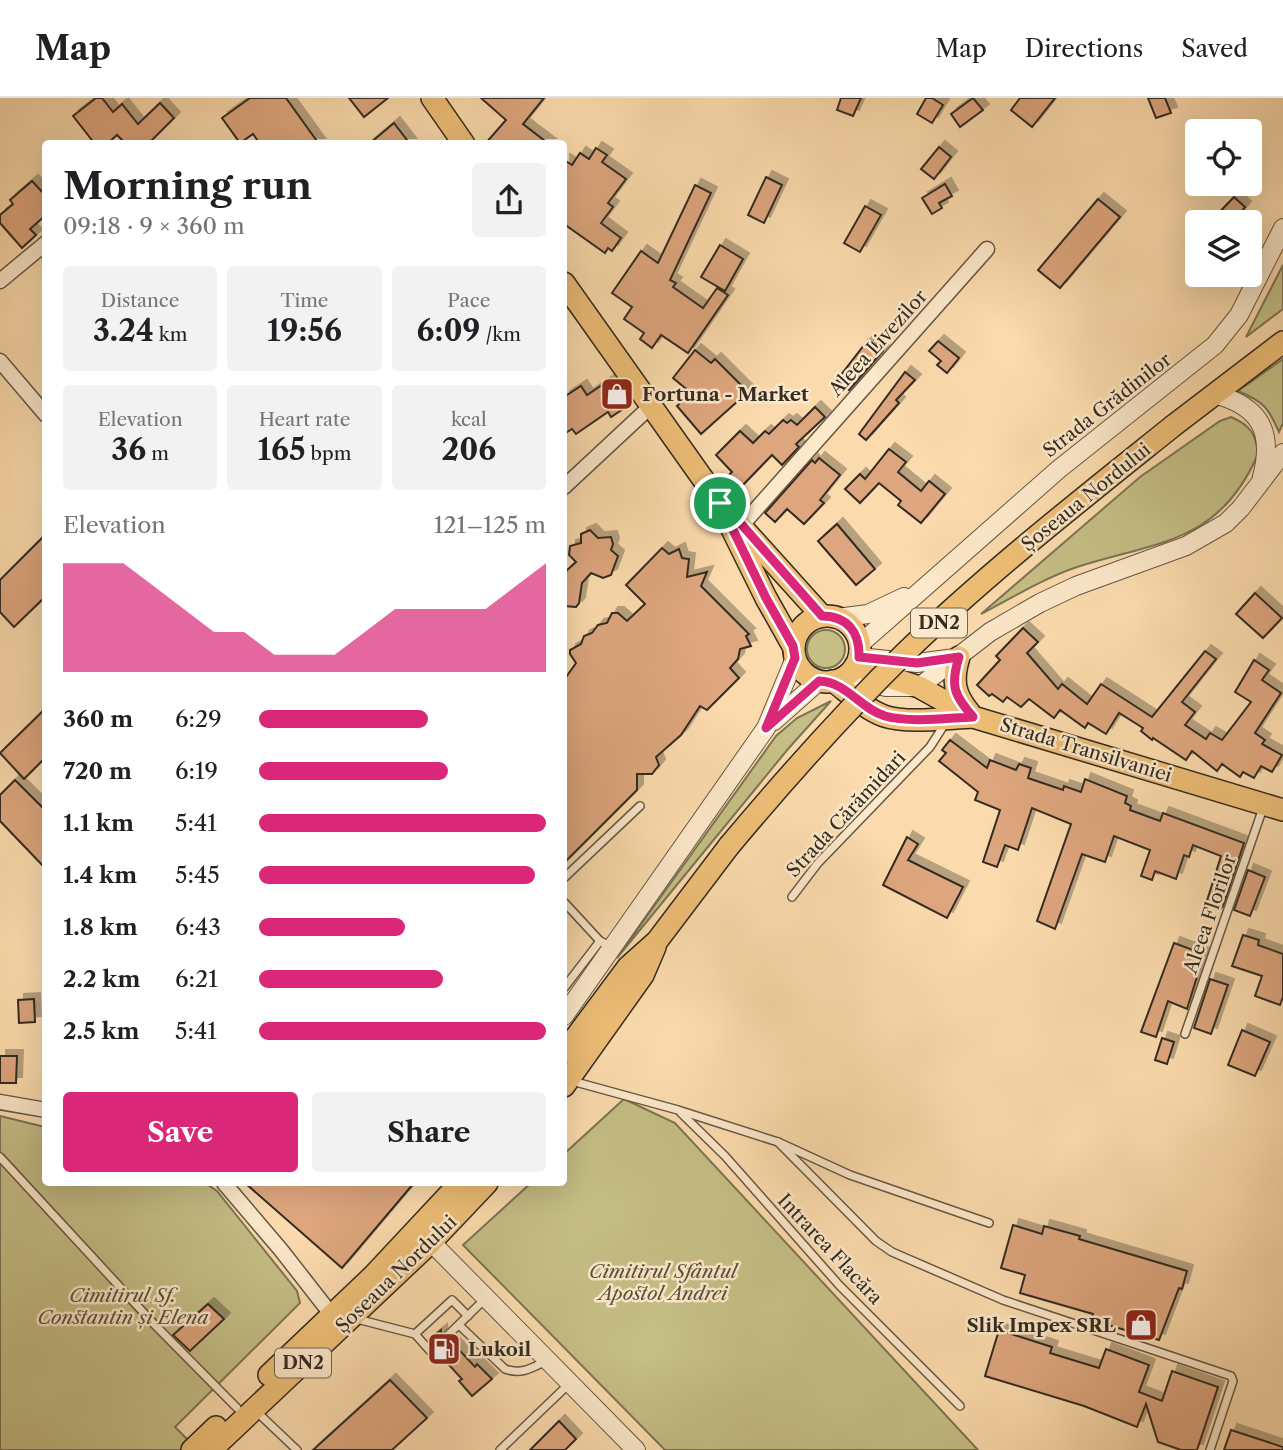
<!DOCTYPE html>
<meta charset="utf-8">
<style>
:root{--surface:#fff;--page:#f2f2f2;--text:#202124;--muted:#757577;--line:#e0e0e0;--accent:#db2777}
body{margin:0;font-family:"Libre Caslon Text",serif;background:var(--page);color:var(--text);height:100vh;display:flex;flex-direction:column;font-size:26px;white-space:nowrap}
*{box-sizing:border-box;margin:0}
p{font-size:23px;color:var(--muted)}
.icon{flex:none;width:38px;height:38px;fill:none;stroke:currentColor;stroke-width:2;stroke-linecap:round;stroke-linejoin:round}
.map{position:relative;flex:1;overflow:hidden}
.panel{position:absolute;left:42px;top:42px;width:525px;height:1046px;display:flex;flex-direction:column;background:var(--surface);border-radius:7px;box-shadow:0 7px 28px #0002}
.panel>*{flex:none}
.fabs{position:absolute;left:1185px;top:21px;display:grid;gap:14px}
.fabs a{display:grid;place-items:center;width:77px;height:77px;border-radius:7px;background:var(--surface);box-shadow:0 7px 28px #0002;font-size:35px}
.pin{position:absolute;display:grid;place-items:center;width:60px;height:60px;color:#fff;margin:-30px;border:4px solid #fff;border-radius:50%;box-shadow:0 2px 7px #0007}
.round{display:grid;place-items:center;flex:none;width:74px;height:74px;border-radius:7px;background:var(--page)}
.head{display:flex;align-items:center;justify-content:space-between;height:119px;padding:0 21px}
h1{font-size:38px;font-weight:800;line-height:52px}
.metrics{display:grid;grid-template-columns:repeat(3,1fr);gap:10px;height:119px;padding:7px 21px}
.metrics div{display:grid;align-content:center;border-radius:7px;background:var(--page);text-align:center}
.metrics b{font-size:30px;font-weight:800}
.metrics small{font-size:19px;font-weight:400}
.metrics p{font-size:19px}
.chart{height:196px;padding:14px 21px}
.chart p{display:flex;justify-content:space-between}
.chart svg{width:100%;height:126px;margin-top:7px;fill:var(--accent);opacity:.7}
.button{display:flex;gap:14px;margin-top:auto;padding:14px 21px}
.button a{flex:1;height:80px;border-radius:7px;background:var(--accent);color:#fff;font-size:28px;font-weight:800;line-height:80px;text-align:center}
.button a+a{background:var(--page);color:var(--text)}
ul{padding:0 21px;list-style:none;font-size:23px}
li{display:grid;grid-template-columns:112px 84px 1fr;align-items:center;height:52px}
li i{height:18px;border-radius:9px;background:var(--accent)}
header{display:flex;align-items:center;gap:42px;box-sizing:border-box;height:98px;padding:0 35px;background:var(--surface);border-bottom:2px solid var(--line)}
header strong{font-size:33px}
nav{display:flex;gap:38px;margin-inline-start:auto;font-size:24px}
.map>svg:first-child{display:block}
.green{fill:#c5be85;stroke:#7c7453;stroke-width:2}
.building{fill:#dea67e;stroke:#332b21;stroke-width:2;filter:url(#shadow)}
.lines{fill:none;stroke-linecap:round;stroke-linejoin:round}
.service-casing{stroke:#655744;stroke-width:10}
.minor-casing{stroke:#655744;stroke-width:17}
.tertiary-casing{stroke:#655744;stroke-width:20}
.primary-casing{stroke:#332b21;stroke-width:24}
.service{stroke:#fce8ca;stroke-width:7}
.minor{stroke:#fce8ca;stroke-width:14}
.tertiary{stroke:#fce8ca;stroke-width:18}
.primary{stroke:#eebe76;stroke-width:21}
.primary-bridge-casing{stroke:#332b21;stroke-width:24;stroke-linecap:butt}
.primary-bridge{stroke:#eebe76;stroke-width:21}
.route-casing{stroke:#fff;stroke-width:14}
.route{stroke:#db2777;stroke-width:9}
.labels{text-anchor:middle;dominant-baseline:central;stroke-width:5;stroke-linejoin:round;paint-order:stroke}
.shield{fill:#fce8ca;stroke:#6f6454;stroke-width:2}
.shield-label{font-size:18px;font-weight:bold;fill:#332b21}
.street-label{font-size:19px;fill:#332b21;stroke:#fce8ca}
.poi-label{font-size:19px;font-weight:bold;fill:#332b21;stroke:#fce8ca;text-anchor:start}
.park-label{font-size:19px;font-style:italic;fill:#58503a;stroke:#fce8ca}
</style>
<header>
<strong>Map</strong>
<nav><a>Map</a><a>Directions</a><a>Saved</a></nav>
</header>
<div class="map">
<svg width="1283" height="1352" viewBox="0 0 1283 1352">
<defs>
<filter id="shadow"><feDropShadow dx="6" dy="-6" stdDeviation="0" flood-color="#0004"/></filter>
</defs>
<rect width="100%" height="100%" fill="#fbdbad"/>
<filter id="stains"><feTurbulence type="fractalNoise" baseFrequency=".00286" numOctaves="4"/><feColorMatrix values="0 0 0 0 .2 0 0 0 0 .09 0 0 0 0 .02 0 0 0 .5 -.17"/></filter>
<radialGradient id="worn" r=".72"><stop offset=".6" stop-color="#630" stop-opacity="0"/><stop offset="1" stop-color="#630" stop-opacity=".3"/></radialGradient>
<g class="green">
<polygon points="1283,167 1283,211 1246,239"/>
<path d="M1283 261V325L1279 334C1268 309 1264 304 1238 293Z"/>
<path d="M1231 319C1250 327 1256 336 1258 356 1219 446 1158 443 1077 469 1044 480 1012 500 981 516L1140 379 1220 323Z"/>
<circle cx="826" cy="551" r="19"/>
<polygon points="831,603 788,651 617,860 776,638 797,620"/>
<polygon points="624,1001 675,1025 978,1352 665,1352 463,1147 531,1085 564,1085 564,1056"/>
<polygon points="0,1018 45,1029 46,1085 205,1085 217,1093 297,1193 300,1205 175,1329 198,1352 0,1352"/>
</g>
<g class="building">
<polygon points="96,0 102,0 113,14 122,6 138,26 160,5 174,20 148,46 126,46 117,37 107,46 95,46 73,18"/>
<polygon points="250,0 286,0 319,46 260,46 253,36 240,45 222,20"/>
<polygon points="349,0 388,0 364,19"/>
<polygon points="481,0 544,0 523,26 549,46 485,46 506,22"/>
<polygon points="841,0 861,0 853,18 837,12"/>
<polygon points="926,0 932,0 943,7 932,25 917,16"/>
<polygon points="973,0 983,12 960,29 951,16"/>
<polygon points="1020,0 1055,0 1032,29 1011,12"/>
<polygon points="1148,0 1165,0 1171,15 1156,20"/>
<polygon points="394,25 410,46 369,46"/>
<polygon points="939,49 951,59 934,81 921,71"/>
<polygon points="596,50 607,57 602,64 626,81 608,105 613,109 601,125 621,140 612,153 608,150 605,155 564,126 564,62 572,67 580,55 589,61"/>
<polygon points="766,79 782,87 764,125 748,117"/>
<polygon points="32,83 46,98 46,117 30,131 36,137 22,150 0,125 0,117 13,106 10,102"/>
<polygon points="945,86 952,98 939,105 942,110 932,116 922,100"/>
<polygon points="695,87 711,95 670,182 676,185 673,189 703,210 717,190 728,197 688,255 661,237 652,250 640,241 644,235 624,221 632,209 612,195 641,153 658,165"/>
<polygon points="1234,99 1245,109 1238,118 1245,124 1210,124"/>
<polygon points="1098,101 1120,119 1060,190 1038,172"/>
<polygon points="865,108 881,117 860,154 844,145"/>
<polygon points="720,147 743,161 725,193 701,179"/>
<polygon points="868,242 883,253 849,292 837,282"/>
<polygon points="938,243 959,260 947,275 937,267 941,263 929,253"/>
<polygon points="695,252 711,265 715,261 748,294 701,336 677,308 690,294 673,280"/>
<polygon points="905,274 915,282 896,302 899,305 866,342 859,336"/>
<polygon points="611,281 629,307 611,319 608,314 576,336 572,331 564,336 564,299 581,288 587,297"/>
<polygon points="815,309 825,319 796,346 799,349 782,367 772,357 740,390 728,378 732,374 716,357 740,333 753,345 765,333 769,336 783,322 787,325 791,322 797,327"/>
<polygon points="889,351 906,364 898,374 921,393 929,383 945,396 921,425 898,407 901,403 879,385 860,405 845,391 860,376 865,381"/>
<polygon points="819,360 840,377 820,402 824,405 804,426 787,411 775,424 765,415 812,362 815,365"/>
<polygon points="837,426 875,471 856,487 818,443"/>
<polygon points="590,432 598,440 611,439 613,446 611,452 618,458 611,477 603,480 591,475 582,485 579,505 576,509 564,508 564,475 576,464 569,457 570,448 581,445 581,436"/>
<polygon points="46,436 46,498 14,529 0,514 0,482"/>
<polygon points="662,450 669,456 679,451 682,460 689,461 687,479 707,474 701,488 749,536 746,538 751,548 740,551 738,561 730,570 739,580 707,612 700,608 681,637 656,659 659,667 652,676 637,676 637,692 564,765 564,582 576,565 570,556 570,552 581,546 584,538 592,535 598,527 607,525 612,515 618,515 627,523 645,506 626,487"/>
<polygon points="1255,495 1282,520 1263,540 1236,516"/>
<polygon points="1023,530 1038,544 1027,555 1058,591 1062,586 1087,606 1101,586 1152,619 1205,553 1216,561 1182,604 1195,614 1185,627 1206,641 1210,635 1222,642 1251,604 1235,594 1254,562 1269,572 1262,582 1281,595 1255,635 1265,642 1262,646 1282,657 1272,674 1261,668 1254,680 1243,674 1240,679 1222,666 1217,673 1192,653 1186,662 1153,640 1152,642 1141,633 1143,630 1119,615 1106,636 1088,625 1085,630 1060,612 1054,620 1029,601 1021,609 1007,599 1003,604 992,596 989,598 977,587 1000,562 996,558"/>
<polygon points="46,610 46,659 24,681 0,655"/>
<polygon points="950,642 987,670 990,662 1016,672 1019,666 1031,670 1028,680 1063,692 1064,688 1081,694 1085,681 1127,698 1125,705 1131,708 1130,712 1160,723 1163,715 1244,745 1223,808 1220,811 1206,806 1221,758 1193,747 1189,759 1184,757 1176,781 1155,773 1152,782 1141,778 1150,752 1114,738 1105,764 1082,756 1055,831 1037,823 1071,726 1032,710 1018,752 1005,747 997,769 983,764 1000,712 975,702 978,694 939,663 946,655 942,652"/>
<polygon points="15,682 46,713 46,771 0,723 0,697"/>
<polygon points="907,739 918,746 908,762 963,789 947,820 883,787"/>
<polygon points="1248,772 1265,779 1250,818 1234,812"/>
<polygon points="1243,837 1259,842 1258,847 1283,856 1283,899 1280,907 1255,898 1262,878 1232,868"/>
<polygon points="1174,845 1204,856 1187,911 1168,903 1156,939 1141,934"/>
<polygon points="1210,881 1228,887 1211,936 1194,930"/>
<polygon points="34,901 35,924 19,925 18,902"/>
<polygon points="1242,932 1270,944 1255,978 1228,967"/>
<polygon points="1162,940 1174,944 1167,966 1155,962"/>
<polygon points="0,958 17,958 16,985 0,985"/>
<polygon points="245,1085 414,1085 342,1170"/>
<polygon points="1013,1127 1042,1136 1044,1128 1080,1138 1079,1141 1187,1173 1182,1191 1179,1190 1159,1242 1091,1222 1093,1216 1020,1195 1025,1177 1001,1170"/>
<polygon points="208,1206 224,1221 190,1253 173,1237"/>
<polygon points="441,1232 442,1244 451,1243 475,1269 477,1266 492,1281 472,1298 459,1283 462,1281 438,1255 439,1247 429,1242"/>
<polygon points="999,1232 1052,1249 1050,1255 1099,1270 1106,1251 1149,1267 1139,1294 1162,1303 1172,1273 1218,1289 1197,1352 1181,1352 1158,1344 1146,1306 1137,1329 1084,1308 985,1278"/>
<polygon points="390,1282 427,1320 392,1352 313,1352"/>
<polygon points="559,1323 576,1341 565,1352 530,1352"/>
<polygon points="1231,1332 1283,1349 1283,1352 1224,1352"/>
</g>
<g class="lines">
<defs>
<g id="service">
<polyline points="564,780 640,708"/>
<polyline points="792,799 818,765 930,649 946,624"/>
<polyline points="564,804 600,843"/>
<polyline points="564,890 600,843 612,849"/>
<polyline points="1185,936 1264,707"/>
<polyline points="572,983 678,1012 778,1044 850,1077 989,1125"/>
<polyline points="681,1015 725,1058 839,1187 960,1308"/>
<polyline points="778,1044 876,1143 892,1154 1003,1202 1231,1278 1233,1283 1210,1352"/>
<polyline points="0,1059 154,1226 237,1310"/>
<polyline points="357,1221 415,1236 431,1254 434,1250"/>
<path d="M459 1227 505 1271C521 1277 532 1270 546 1263"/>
<polyline points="415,1236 452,1202 468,1218"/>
<polyline points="446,1239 486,1200"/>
<polyline points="257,1314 297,1352"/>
<polyline points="500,1352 570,1285"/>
</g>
<g id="minor">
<polyline points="0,183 46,145"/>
<polyline points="0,263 46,317"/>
<polyline points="564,389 651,308"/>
<polyline points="742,427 987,151"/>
<polyline points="0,1004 46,1012"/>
<polyline points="224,1085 281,1152 331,1216"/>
</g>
<g id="tertiary">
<path d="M1214 296C1260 308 1274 333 1262 379"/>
<polyline points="837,520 868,516 904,499"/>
<polyline points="859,547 1059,371 1215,247 1239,217 1283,130"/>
<polyline points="859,559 917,565 955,560"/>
<polyline points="846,577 867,585 886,589 919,589 990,534 1040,505 1076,488 1186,448 1226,425 1241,410 1283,355"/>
<polyline points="774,623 819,583"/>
<polyline points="564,918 766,630 795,560"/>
<polyline points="431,1144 636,1352"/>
</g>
<g id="primary">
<polyline points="432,0 464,46"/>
<polyline points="564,185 720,405 822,518"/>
<polyline points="1173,328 1283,244"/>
<polyline points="728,423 766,500 793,548"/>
<circle cx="827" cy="551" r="33"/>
<path d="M959 559C952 582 954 596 969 614"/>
<polyline points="855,568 919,589 973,619 1283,712"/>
<path d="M833 583C849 595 865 611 884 618 907 626 948 620 973 619"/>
<polyline points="564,955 628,869 657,843 729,748"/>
<polyline points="564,988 643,877 655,849"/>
<polyline points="269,1277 374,1177 460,1085"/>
<polyline points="192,1352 216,1329"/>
<polyline points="211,1352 431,1144 487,1085"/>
</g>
</defs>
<use href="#service" class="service-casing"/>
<use href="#minor" class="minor-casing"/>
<use href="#tertiary" class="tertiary-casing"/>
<use href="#primary" class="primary-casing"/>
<use href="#service" class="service"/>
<use href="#minor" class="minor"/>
<use href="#tertiary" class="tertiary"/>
<use href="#primary" class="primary"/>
<defs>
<path id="primary-bridge" d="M729 748C785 681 843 616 905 555 989 474 1082 401 1173 328"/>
</defs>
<use href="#primary-bridge" class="primary-bridge-casing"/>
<use href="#primary-bridge" class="primary-bridge"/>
</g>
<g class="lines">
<defs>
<path id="route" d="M720 405 742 427 822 518C847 518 860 534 859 559L917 565 959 559C950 588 954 597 973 619 947 620 910 625 885 618 859 610 847 584 819 583L766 630 795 560 793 548 766 500Z"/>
</defs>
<use href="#route" class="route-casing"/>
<use href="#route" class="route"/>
</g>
<defs>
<symbol id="shop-square" viewBox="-11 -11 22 22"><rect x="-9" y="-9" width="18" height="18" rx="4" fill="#8f2418" stroke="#fce8ca"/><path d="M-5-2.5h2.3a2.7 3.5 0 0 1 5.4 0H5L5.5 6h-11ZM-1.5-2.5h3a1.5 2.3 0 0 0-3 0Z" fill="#fff"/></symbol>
<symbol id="fuel-square" viewBox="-11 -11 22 22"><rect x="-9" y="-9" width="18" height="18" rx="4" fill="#8f2418" stroke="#fce8ca"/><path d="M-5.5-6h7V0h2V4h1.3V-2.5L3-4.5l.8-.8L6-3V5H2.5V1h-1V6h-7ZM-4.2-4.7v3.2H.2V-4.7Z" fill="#fff"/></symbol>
</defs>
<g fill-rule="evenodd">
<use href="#shop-square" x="598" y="277" width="38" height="38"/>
<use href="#shop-square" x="1122" y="1208" width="38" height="38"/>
<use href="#fuel-square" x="425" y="1232" width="38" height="38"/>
</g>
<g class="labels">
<g class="shield">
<rect x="911" y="510.5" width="56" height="29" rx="5"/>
<rect x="275" y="1250.5" width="56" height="29" rx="5"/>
</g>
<g class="shield-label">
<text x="939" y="525">DN2</text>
<text x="303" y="1265">DN2</text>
</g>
<g class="street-label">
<text transform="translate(878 245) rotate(-48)">Aleea Livezilor</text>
<text transform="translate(1107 307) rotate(-38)">Strada Grădinilor</text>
<text transform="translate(1086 399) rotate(-39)">Șoseaua Nordului</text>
<text transform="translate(1086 652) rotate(17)">Strada Transilvaniei</text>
<text transform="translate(846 716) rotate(-47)">Strada Cărămidari</text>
<text transform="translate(1210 816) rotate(-71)">Aleea Florilor</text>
<text transform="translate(830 1151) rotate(47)">Intrarea Flacăra</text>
<text transform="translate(396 1176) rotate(-44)">Șoseaua Nordului</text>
</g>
<g class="poi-label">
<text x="642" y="296">Fortuna - Market</text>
<text x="1116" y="1227" text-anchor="end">Slik Impex SRL</text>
<text x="468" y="1251">Lukoil</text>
</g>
<g class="park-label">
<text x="663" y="1173">Cimitirul Sfântul<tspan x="663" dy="22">Apostol Andrei</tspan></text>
<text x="123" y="1197">Cimitirul Sf.<tspan x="123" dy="22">Constantin și Elena</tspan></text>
</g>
</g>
<rect width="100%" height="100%" filter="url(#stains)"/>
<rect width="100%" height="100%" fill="url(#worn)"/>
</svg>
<div class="fabs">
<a><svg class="icon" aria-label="locate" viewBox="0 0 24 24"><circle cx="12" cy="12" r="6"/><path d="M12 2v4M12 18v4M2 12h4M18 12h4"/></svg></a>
<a><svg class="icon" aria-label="layers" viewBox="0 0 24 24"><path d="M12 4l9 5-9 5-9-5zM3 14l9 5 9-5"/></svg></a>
</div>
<div class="pin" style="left:720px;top:405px;background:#1e9e55"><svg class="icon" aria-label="arrive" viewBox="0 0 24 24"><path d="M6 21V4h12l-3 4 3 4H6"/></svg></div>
<section class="panel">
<div class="head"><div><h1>Morning run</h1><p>09:18 · 9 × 360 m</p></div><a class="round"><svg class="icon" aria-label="share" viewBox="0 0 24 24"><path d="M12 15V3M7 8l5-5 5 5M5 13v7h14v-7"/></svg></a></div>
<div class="metrics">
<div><p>Distance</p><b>3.24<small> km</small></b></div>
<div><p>Time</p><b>19:56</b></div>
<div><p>Pace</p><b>6:09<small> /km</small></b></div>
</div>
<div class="metrics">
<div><p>Elevation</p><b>36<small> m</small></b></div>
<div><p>Heart rate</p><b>165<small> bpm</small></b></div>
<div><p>kcal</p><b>206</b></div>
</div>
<div class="chart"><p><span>Elevation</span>121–125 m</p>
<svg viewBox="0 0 160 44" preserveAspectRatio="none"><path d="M0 44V6L10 6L20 6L30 14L40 22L50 30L60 30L70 38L80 38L90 38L100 30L110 22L120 22L130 22L140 22L150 14L160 6V44z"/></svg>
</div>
<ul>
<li><b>360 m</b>6:29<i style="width:59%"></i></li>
<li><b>720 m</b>6:19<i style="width:66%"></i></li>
<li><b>1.1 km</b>5:41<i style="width:100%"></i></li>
<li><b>1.4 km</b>5:45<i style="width:96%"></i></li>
<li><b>1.8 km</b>6:43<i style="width:51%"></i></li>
<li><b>2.2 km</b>6:21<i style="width:64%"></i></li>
<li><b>2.5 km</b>5:41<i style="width:100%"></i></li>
</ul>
<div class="button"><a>Save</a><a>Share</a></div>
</section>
</div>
